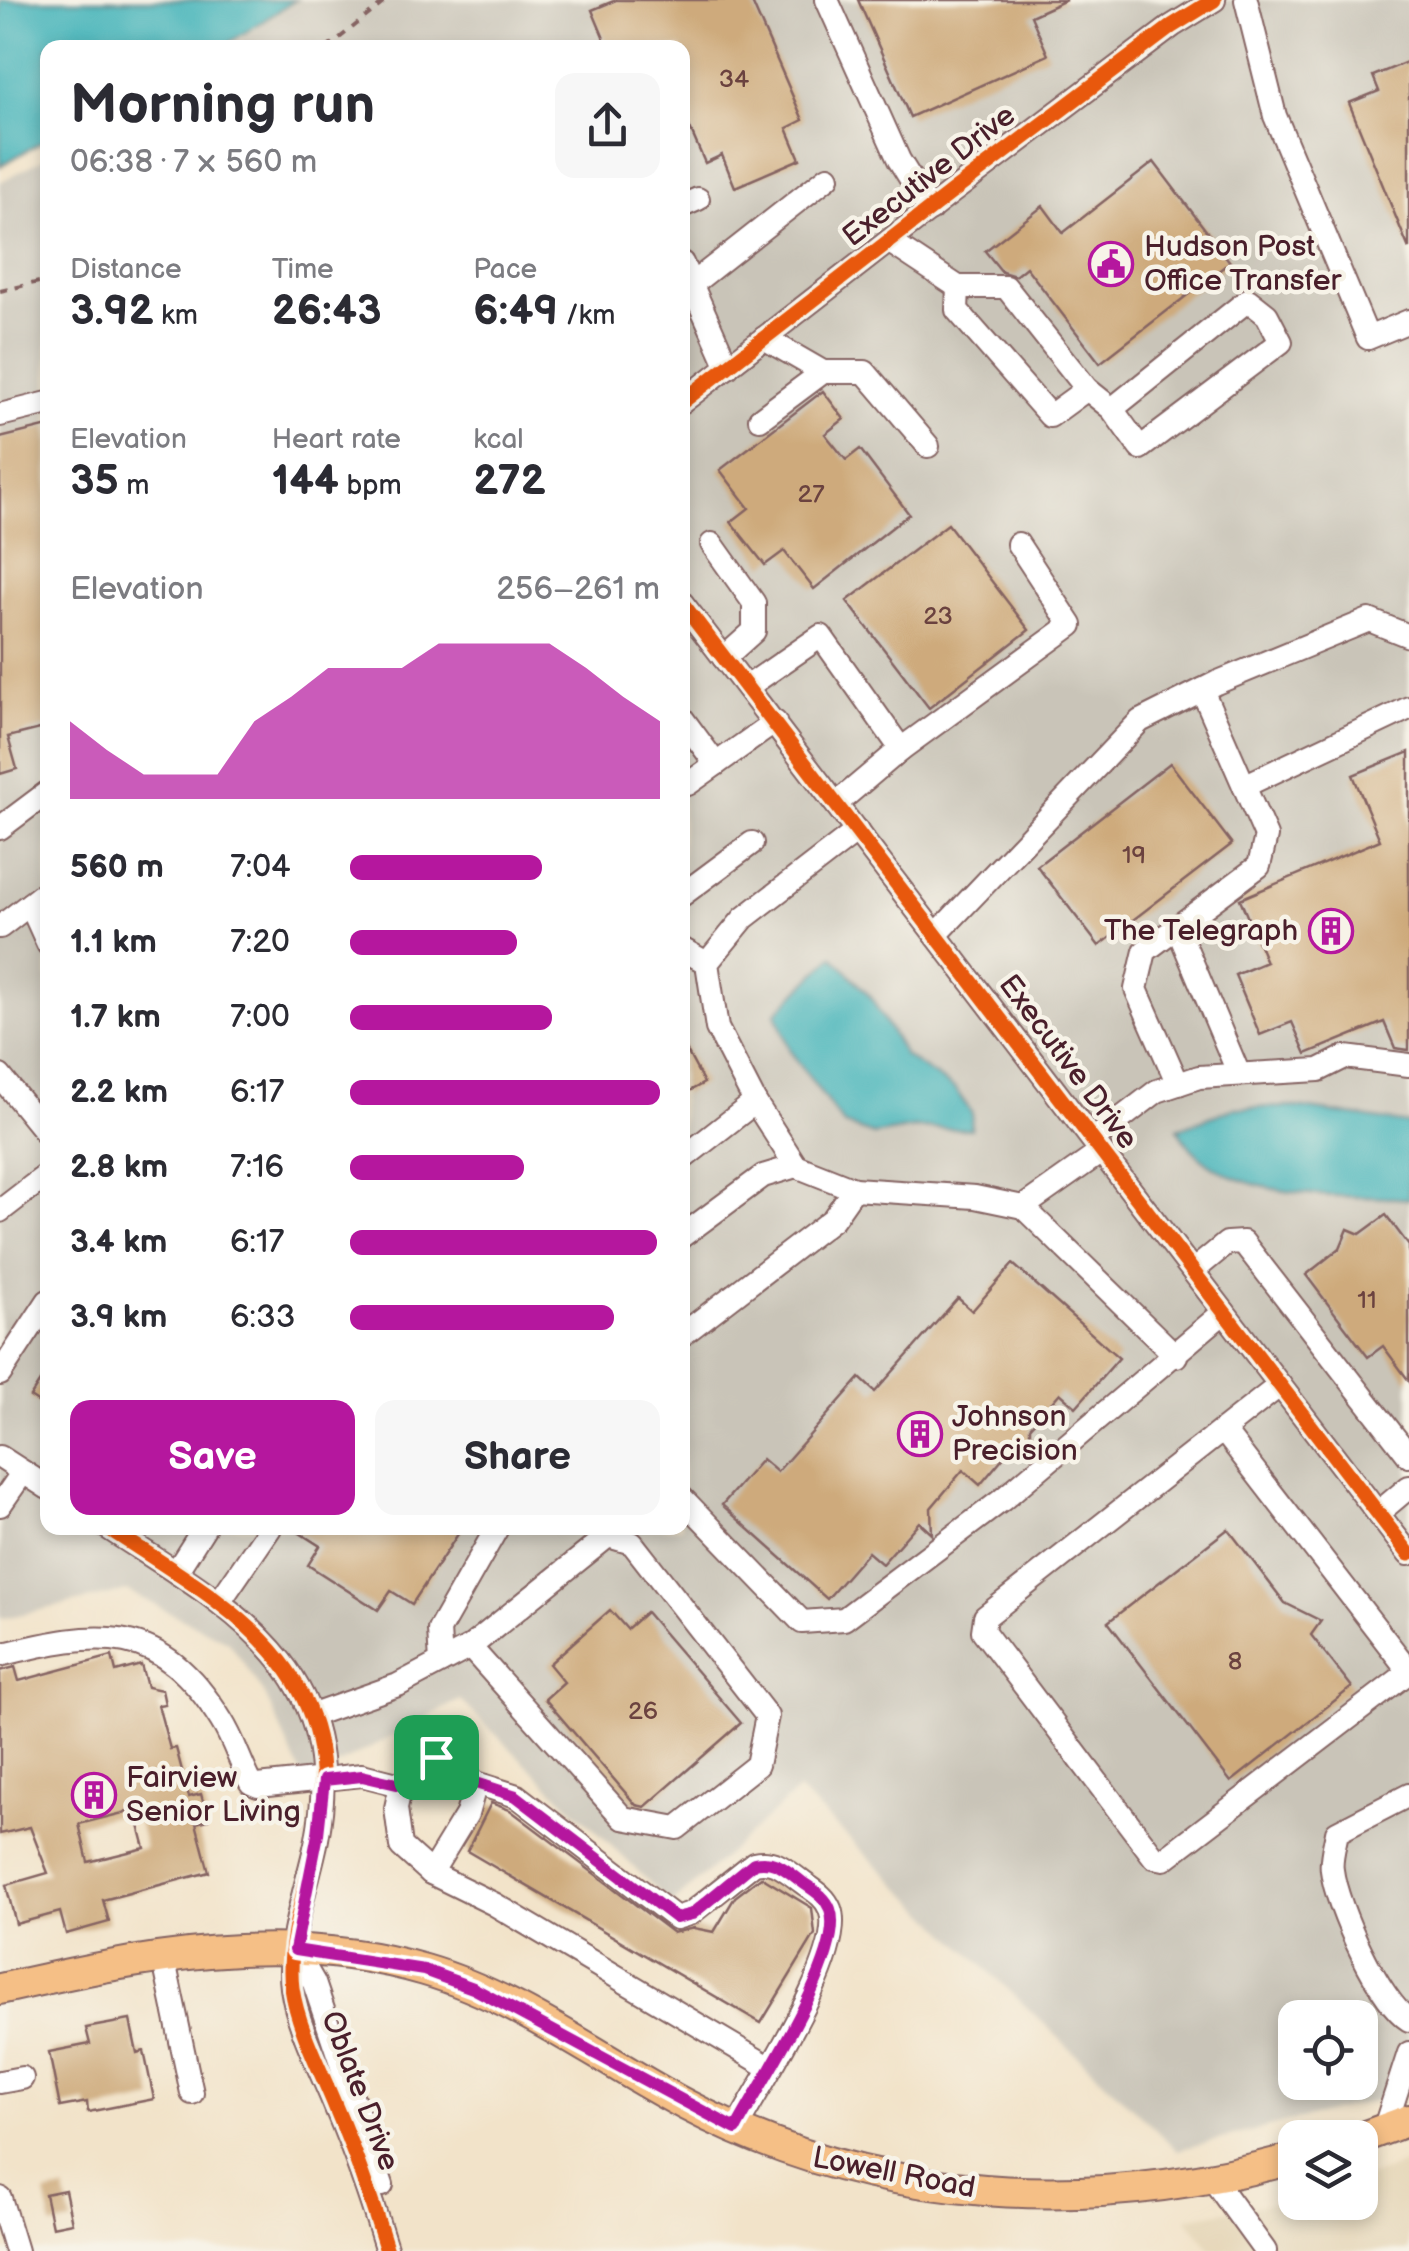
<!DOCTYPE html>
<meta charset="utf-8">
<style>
:root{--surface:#fff;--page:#f7f7f7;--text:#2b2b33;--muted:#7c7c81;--accent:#b5179e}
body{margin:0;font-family:"Balsamiq Sans",sans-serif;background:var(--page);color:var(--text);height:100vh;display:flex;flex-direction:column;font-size:38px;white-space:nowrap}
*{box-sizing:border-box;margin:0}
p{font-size:32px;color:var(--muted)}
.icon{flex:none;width:55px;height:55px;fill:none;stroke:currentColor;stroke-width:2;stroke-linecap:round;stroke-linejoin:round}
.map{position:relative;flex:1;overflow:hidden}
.side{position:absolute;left:40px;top:40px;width:650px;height:1495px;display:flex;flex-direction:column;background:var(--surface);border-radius:20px;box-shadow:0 5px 15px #0003}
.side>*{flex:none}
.controls{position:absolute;left:1278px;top:2000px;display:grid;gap:20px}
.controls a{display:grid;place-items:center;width:100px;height:100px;border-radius:20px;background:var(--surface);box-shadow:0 5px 15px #0003;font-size:50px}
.pin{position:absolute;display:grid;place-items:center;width:85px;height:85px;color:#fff;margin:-42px;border-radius:20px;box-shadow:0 5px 15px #0006}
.round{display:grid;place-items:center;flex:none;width:105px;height:105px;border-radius:20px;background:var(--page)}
.head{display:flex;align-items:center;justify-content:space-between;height:170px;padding:0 30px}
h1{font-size:55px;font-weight:700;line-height:75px}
.figures{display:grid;grid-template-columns:repeat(3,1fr);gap:15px;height:170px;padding:10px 30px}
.figures div{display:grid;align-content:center}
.figures b{font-size:42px;font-weight:700}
.figures small{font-size:28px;font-weight:400}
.figures p{font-size:28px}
.chart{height:280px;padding:20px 30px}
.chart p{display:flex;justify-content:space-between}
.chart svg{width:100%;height:180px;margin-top:10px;fill:var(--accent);opacity:.7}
.action{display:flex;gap:20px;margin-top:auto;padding:20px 30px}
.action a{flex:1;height:115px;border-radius:20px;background:var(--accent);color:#fff;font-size:40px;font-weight:700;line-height:115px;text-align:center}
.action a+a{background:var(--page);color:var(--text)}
ul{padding:0 30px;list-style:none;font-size:32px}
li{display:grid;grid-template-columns:160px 120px 1fr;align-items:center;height:75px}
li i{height:25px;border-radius:12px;background:var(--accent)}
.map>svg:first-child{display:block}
.built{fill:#e5d6b7}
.industrial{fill:#c9c4b8;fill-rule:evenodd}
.water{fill:#43b3b9;stroke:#466972;stroke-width:2.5}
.building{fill:#ceaa7c;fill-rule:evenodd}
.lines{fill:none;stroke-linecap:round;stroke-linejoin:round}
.minor-casing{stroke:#856462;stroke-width:26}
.major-casing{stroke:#856462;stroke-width:34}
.path{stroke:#856462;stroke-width:4;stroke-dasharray:8 8;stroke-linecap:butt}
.minor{stroke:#fff;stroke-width:22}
.major{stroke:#f5bf86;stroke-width:30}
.cycleway-casing{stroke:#f7f3e8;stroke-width:21}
.cycleway{stroke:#e8590c;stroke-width:15}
.route-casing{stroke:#fff;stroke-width:20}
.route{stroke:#b5179e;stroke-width:12}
.labels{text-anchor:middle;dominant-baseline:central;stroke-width:9;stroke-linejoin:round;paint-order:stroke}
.number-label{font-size:25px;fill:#6b423f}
.street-label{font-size:30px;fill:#4a1f2b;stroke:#f7f3e8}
.poi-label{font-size:30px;fill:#4a1f2b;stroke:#f7f3e8;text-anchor:start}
</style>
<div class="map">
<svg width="1409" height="2251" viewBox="0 0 1409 2251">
<rect width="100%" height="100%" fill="#f7f3e8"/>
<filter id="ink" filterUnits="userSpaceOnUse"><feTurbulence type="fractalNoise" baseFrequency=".01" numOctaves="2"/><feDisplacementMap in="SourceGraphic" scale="20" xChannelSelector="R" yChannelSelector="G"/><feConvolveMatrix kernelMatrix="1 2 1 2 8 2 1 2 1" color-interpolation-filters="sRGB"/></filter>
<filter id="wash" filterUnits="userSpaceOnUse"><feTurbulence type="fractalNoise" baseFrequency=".0048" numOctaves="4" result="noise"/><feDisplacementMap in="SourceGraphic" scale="40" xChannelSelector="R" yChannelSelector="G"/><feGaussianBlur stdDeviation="2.25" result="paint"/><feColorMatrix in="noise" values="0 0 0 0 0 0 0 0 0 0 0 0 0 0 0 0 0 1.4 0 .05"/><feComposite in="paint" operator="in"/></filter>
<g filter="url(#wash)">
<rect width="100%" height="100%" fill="#f2e3c9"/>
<polygon class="built" points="1409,2162 1409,2251 1212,2251 1186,2218 1295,2199 1360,2202 1360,2180"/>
<path class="industrial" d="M300 0H1409V2092L1177 2150 798 1790 672 1904 460 1700 305 1782 265 1695 229 1642 127 1591 0 1619V182L47 157 48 1528H682V48L228 47ZM1295 2018H1360V2082H1295Z"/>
<g class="water">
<polygon points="0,0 296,0 223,47 48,48 47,139 0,166"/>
<polygon points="833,956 870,996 905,1056 955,1089 972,1113 971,1129 913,1128 874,1135 844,1125 790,1051 776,1013"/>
<path d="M1297 1107 1409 1124V1199C1336 1194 1217 1204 1178 1129L1234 1108Z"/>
</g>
<g id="blocks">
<g class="building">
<polygon points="616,0 751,0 803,120 787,128 800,159 735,187 722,155 705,163 682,110 682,48 608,48 592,10"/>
<polygon points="858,0 1066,0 1031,16 1048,55 910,117"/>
<polygon points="1409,61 1409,249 1349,103 1379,91 1373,76"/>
<polygon points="1154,162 1230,262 1100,363 1026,267 1015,276 1002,272 985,251 1043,206 1063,233"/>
<polygon points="823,391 844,419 825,434 846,460 860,449 909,514 814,589 784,551 765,565 731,522 749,508 720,470"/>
<polygon points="48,426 48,727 8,737 17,769 0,774 0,438"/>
<polygon points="948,524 1029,630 929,708 847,601"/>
<polygon points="1409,752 1409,1050 1395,1048 1384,1022 1306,1054 1292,1022 1260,1035 1235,975 1266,962 1240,899 1380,840 1353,775"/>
<polygon points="1170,763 1232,844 1099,946 1037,866"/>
<polygon points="682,1042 704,1083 682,1095"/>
<polygon points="1386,1215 1409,1246 1409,1381 1383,1346 1368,1357 1306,1275 1340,1248 1348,1229 1360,1234"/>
<polygon points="1013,1264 1119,1358 1076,1407 1060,1393 1030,1427 1030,1452 1017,1441 980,1485 963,1470 931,1508 932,1534 919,1522 882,1564 868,1552 827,1599 722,1505 762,1459 777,1472 860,1378 875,1392 958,1298 972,1311"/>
<polygon points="48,1369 48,1409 30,1397"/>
<polygon points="292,1528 462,1528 412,1604 391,1591 378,1610 308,1565 320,1546"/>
<polygon points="1228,1529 1285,1603 1321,1621 1311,1635 1352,1687 1231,1782 1108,1622"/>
<polygon points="610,1610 627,1629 646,1612 741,1723 645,1807 636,1805 545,1699 564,1682 549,1664"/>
<path d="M112 1656 116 1672 141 1665 147 1687 162 1690 165 1704 158 1705 170 1749 176 1748 189 1797 201 1794 208 1820 196 1823 209 1872 103 1900 109 1922 66 1934 60 1912 16 1924 6 1885 48 1873 30 1827 0 1834V1671L15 1667 19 1681ZM135 1810 145 1848 88 1862 79 1824Z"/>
<polygon points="491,1803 510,1810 673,1933 694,1928 714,1932 735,1897 761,1877 812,1908 815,1934 761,2023 467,1851"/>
<polygon points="130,2020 137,2053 144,2051 154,2099 88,2112 87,2102 60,2107 49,2052 90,2044 86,2028"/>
<polygon points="65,2190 72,2223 52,2227 45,2194"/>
</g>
</g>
</g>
<g filter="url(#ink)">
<use href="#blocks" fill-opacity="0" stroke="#856462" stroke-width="2.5"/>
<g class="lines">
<defs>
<g id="minor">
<polyline points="827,0 899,160 930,210"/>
<polyline points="1246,0 1275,116 1368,338 1409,321"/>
<polyline points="682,206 698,199"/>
<polyline points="890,242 958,287 1006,287 1087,389 1112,409 1248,300 1267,315 1281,342 1140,448 1112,409"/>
<polyline points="682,263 728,367"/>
<polyline points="692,284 828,177"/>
<polyline points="958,287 957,310 1050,416 1087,389"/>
<polyline points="764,338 823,372 865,372 928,446"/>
<polyline points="682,402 952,192 1172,26 1214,0"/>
<polyline points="0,415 48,403"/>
<polyline points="760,419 823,372"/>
<polyline points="712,544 754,603 754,631 724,658"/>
<polyline points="682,603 1409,1554"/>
<polyline points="747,687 821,636 901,749 836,804"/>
<polyline points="682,718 716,764"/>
<polyline points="901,749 1071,625 1018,544"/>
<polyline points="688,784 775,722"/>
<polyline points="1244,786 1409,708"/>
<polyline points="0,828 48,792"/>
<polyline points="682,895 752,843"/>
<polyline points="30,904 48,944"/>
<polyline points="0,927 48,890"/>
<polyline points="1177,927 1238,1072"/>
<polyline points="936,935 1140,721 1216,683 1369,620 1409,636"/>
<polyline points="682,949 707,963"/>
<polyline points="0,1076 48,1135"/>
<polyline points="1178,1084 1136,989 1145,951 1259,866 1266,836 1202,690"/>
<polyline points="755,1102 796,1166"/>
<polyline points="1093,1140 1157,1091 1199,1077 1319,1070 1345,1057 1409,1065"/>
<polyline points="682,1159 755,1102 717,1028 707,963 744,918 857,831"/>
<polyline points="1023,1207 1176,1356"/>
<polyline points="0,1211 48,1174"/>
<polyline points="682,1236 763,1176 796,1166 854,1189 975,1197 1023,1207 1101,1152"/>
<polyline points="1193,1271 1227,1243 1243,1242 1409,1456"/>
<polyline points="682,1335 833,1219 854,1189"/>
<polyline points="0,1374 48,1301"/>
<polyline points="1280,1385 985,1617 983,1631 1154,1857 1164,1859 1409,1672"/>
<polyline points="1223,1430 1409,1671"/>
<polyline points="0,1457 48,1488"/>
<polyline points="682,1498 802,1622 844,1619 1002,1500 1224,1312"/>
<polyline points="0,1505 23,1472"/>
<polyline points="1378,1513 1409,1487"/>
<path d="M108 1528C230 1608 350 1668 317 1839 308 1884 286 1942 292 1988 298 2029 321 2070 336 2108 356 2155 372 2202 387 2251"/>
<polyline points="176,1572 204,1528"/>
<polyline points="220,1601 270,1528"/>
<path d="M0 1655C100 1630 160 1621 221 1720 234 1740 240 1763 251 1783L258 1786 362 1775 401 1785 396 1808 401 1846 431 1873 467 1814 476 1783 446 1757H435L401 1785"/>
<polyline points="441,1662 439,1630 497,1528"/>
<polyline points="313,1715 398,1685 470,1647 608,1536 632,1543 767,1716 757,1765 677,1828 623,1818 470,1647"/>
<path d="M476 1783 517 1796 676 1918 691 1913 754 1863C775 1858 787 1871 802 1882 813 1890 825 1896 830 1909 847 1953 759 2085 736 2129"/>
<path d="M1409 1795 1337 1832C1335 1844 1330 1859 1332 1870 1336 1906 1380 2002 1409 2020"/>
<polyline points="431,1873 494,1904 769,2067"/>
<polyline points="295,1950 314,1983 382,2185"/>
<polyline points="163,1956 192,2093"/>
<polyline points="0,2082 22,2078"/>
<polyline points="1384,2130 1409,2053"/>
<polyline points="1212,2178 1265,2251"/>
<polyline points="0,2198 16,2251"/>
</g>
<g id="major">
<path d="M0 1989C140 1957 283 1928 425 1970 518 1997 601 2060 686 2105 875 2204 1091 2215 1295 2158"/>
<polyline points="1360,2138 1409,2120"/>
</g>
</defs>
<use href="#minor" class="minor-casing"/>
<use href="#major" class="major-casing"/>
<g class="path">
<polyline points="327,48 387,0"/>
<polyline points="0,291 48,280"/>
</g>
<use href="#minor" class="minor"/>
<use href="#major" class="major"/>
<defs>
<g id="cycleway">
<polyline points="682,402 952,192 1172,26 1214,0"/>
<polyline points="682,603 1409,1554"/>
<path d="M108 1528C230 1608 350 1668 317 1839 308 1884 286 1942 292 1988 298 2029 321 2070 336 2108 356 2155 372 2202 387 2251"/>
</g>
</defs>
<use href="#cycleway" class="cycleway-casing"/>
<use href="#cycleway" class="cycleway"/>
</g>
</g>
<g class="lines" filter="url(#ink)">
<defs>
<path id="route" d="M436 1757H446L476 1783 516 1796 676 1918 692 1914 754 1863C775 1858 787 1871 802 1882 813 1890 825 1896 830 1909 847 1953 759 2085 736 2129L473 1988 424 1970 295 1950 318 1834 324 1780 362 1776 401 1785Z"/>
</defs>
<use href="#route" class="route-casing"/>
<use href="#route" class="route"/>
</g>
<defs>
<symbol id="civic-ring" viewBox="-11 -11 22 22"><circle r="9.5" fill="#f7f3e8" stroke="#b5179e" stroke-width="1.5"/><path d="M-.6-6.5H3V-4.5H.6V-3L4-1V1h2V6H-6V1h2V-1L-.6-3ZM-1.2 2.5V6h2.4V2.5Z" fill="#b5179e"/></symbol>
<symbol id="building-ring" viewBox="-11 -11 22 22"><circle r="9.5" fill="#f7f3e8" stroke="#b5179e" stroke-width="1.5"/><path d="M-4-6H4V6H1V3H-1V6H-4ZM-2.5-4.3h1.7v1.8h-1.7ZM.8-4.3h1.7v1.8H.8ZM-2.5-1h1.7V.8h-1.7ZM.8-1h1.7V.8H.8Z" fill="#b5179e"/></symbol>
</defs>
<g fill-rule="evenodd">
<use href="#civic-ring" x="1086" y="239" width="50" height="50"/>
<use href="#building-ring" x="1306" y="906" width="50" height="50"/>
<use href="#building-ring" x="895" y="1409" width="50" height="50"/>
<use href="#building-ring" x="69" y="1770" width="50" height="50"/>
</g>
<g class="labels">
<g class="number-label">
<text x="734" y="79">34</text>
<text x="811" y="494">27</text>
<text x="938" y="616">23</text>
<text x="1134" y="855">19</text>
<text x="1367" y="1300">11</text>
<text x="1235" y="1661">8</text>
<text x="643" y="1711">26</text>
</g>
<g class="street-label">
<text transform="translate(929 176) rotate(-38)">Executive Drive</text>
<text transform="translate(1068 1062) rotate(53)">Executive Drive</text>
<text transform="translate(360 2091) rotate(69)">Oblate Drive</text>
<text transform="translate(894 2173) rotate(11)">Lowell Road</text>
</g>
<g class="poi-label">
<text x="1144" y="247">Hudson Post<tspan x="1144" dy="34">Office Transfer</tspan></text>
<text x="1298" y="931" text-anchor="end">The Telegraph</text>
<text x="952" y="1417">Johnson<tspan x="952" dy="34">Precision</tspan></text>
<text x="126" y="1778">Fairview<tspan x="126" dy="34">Senior Living</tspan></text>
</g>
</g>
</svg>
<div class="controls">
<a><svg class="icon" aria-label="locate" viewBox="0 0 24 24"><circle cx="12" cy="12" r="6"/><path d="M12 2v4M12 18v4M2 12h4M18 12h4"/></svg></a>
<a><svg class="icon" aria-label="layers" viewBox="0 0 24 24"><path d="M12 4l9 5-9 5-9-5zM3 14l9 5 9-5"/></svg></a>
</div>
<div class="pin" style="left:436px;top:1757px;background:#1e9e55"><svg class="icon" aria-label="arrive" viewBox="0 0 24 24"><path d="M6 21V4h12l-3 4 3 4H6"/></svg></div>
<section class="side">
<div class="head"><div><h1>Morning run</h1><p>06:38 · 7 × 560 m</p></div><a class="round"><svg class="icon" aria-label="share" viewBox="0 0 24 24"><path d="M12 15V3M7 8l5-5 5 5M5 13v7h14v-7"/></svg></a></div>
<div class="figures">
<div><p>Distance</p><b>3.92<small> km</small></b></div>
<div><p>Time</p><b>26:43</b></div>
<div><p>Pace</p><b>6:49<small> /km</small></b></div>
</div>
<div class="figures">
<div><p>Elevation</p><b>35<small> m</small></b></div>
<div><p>Heart rate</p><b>144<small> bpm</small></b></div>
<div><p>kcal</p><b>272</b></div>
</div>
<div class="chart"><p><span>Elevation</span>256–261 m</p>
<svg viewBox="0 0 160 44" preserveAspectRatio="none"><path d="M0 44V25L10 32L20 38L30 38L40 38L50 25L60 19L70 12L80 12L90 12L100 6L110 6L120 6L130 6L140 12L150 19L160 25V44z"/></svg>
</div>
<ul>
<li><b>560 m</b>7:04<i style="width:62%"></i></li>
<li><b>1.1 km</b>7:20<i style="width:54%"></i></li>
<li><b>1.7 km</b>7:00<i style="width:65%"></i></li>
<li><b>2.2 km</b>6:17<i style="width:100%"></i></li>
<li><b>2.8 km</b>7:16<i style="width:56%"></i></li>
<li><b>3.4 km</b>6:17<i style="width:99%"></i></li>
<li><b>3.9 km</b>6:33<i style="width:85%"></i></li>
</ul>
<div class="action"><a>Save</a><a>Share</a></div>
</section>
</div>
